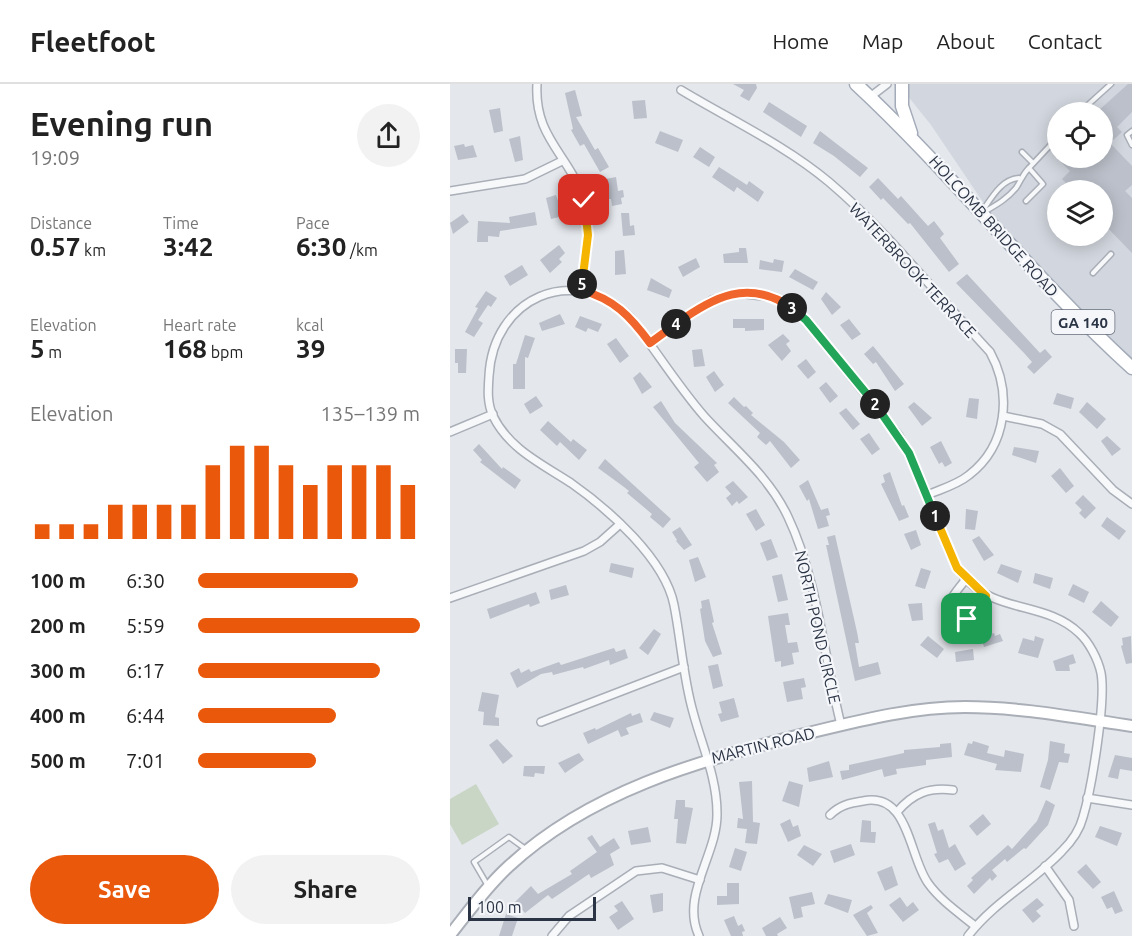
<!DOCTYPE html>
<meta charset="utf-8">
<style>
:root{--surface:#fff;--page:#f2f2f2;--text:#222;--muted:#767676;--line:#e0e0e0;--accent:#ea580c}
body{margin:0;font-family:Ubuntu,sans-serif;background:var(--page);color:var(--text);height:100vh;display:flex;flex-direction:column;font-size:22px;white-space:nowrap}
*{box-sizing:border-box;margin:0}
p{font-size:20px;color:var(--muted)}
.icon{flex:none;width:33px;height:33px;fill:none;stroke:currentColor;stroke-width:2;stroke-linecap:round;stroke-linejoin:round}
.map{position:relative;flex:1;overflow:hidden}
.panel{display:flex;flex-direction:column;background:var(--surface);width:450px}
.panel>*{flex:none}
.buttons{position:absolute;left:597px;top:18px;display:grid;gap:12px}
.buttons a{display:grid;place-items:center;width:66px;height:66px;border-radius:50%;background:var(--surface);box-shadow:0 3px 15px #0003;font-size:30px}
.scale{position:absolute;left:18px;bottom:15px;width:128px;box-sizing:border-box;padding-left:6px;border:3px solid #2b3445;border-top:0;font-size:16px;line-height:21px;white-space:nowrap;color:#2b3445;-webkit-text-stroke:4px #f4f6f9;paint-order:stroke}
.pin{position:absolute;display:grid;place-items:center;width:51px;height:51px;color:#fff;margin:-26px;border-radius:12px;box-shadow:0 3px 9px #0006}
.km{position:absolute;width:30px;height:30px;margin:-15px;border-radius:50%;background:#222;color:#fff;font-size:16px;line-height:30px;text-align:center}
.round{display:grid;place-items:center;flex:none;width:63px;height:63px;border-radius:32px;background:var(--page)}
.overview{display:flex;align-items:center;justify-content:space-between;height:102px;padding:0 30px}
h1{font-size:33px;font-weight:700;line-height:45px}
.metrics{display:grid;grid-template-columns:repeat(3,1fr);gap:9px;height:102px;padding:6px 30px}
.metrics div{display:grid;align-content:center}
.metrics b{font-size:26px;font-weight:700}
.metrics small{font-size:16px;font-weight:400}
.metrics p{font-size:16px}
.chart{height:168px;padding:12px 30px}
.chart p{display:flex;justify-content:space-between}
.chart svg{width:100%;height:108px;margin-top:6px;stroke:var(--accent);stroke-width:6}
.button{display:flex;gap:12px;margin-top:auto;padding:12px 30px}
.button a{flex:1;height:69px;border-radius:36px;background:var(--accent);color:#fff;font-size:24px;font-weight:700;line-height:69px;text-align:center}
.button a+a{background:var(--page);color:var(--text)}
ul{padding:0 30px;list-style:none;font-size:20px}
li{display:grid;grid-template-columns:96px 72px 1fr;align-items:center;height:45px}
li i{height:15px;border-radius:8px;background:var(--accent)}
header{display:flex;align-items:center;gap:36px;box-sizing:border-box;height:84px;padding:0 30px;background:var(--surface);border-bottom:2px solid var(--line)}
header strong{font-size:28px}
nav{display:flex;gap:33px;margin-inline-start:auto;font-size:21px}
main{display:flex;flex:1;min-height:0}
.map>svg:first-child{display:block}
.built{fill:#d2d6de;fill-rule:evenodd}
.green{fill:#c9d6c5}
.building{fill:#bbc0ca}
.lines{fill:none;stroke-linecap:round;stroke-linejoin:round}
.lane-casing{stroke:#a9aeb7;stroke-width:7}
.street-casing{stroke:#a9aeb7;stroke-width:10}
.secondary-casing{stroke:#a9aeb7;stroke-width:14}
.primary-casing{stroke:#a3abb8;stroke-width:15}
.lane{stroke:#f7f8fa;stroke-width:4}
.street{stroke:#f7f8fa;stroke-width:7}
.secondary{stroke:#fff;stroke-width:10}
.primary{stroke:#fff;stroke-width:12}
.split-1-casing{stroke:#fff;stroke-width:12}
.split-2-casing{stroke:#fff;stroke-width:12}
.split-3-casing{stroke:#fff;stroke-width:12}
.split-4-casing{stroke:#fff;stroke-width:12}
.split-5-casing{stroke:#fff;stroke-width:12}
.split-6-casing{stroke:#fff;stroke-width:12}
.split-1{stroke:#f5b400;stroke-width:8}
.split-2{stroke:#22a559;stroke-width:8}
.split-3{stroke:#22a559;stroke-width:8}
.split-4{stroke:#f0652b;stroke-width:8}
.split-5{stroke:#f0652b;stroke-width:8}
.split-6{stroke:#f5b400;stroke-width:8}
.labels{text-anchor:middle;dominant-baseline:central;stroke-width:4.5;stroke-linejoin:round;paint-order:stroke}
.shield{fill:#f4f6f9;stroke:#676e7b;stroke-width:1.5}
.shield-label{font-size:15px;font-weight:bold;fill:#2b3445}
.street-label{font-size:16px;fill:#2b3445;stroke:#f4f6f9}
</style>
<header>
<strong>Fleetfoot</strong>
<nav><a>Home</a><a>Map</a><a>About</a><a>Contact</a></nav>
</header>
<main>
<section class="panel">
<div class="overview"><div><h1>Evening run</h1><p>19:09</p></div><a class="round"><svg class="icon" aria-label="share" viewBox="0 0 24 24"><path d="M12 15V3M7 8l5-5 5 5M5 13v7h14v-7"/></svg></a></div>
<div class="metrics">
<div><p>Distance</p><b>0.57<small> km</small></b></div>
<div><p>Time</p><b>3:42</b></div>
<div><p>Pace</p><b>6:30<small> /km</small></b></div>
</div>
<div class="metrics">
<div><p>Elevation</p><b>5<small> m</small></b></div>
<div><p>Heart rate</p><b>168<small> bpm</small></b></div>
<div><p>kcal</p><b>39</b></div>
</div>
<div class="chart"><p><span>Elevation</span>135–139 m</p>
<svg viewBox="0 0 160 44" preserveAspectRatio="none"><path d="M5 44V38M15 44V38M25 44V38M35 44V30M45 44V30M55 44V30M65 44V30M75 44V14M85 44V6M95 44V6M105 44V14M115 44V22M125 44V14M135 44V14M145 44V14M155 44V22"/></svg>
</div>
<ul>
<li><b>100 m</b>6:30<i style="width:72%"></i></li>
<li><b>200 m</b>5:59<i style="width:100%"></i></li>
<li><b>300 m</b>6:17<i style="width:82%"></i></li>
<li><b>400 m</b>6:44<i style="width:62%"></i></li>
<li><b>500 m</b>7:01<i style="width:53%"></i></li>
</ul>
<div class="button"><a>Save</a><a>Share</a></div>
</section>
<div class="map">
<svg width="682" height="852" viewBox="0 0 682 852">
<rect width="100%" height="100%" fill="#e4e7ec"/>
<path class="built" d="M443 0H682V290L572 176 481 41 457 11ZM608 28H652V74H608ZM608 106H652V152H608Z"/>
<polygon class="green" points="26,700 49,740 12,761 0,740 0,715"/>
<g class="building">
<polygon points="283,0 306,0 307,4 299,17 290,12 294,6"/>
<polygon points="678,0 682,0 682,28 667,43 672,48 660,59 682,82 682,101 675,107 682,114 682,169 652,138 652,106 623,106 612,95 620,87 607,74 652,74 652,28 647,28"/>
<polygon points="125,6 132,32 126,33 145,66 148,64 159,83 150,88 134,60 130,62 121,46 123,45 115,9"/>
<polygon points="195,16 197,34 184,35 182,17"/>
<polygon points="319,18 357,42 351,53 313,28"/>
<polygon points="50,24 53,47 44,49 39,26"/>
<polygon points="210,47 233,56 228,68 205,59"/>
<polygon points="370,47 418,84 410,93 384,72 363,59"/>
<polygon points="70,52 73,76 65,78 59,55"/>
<polygon points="14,60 15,63 23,61 27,73 8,76 4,62"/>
<polygon points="250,63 265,73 259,83 243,73"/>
<polygon points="269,83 297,101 299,97 314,108 308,118 287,103 284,108 262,93"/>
<polygon points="166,93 168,107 173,106 174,113 171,114 172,120 162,122 161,115 158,115 156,95"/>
<polygon points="428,94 448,115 451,112 478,142 484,137 494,150 490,154 509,180 499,188 460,139 458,140 433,114 431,116 419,103"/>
<polygon points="106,111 113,132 101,135 96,114"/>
<polygon points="85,128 87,141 50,147 49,153 38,152 38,158 27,158 28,137 60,139 59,133"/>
<polygon points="171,129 179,129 180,142 184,141 185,151 173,152"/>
<polygon points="13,130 19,138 3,150 0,139"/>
<polygon points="109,161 115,169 109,175 112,178 100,189 90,176"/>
<polygon points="289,164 296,164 298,179 274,179 273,170 289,168"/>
<polygon points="174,166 176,190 165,191 165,167"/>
<polygon points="246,174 250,183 233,193 228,183"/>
<polygon points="324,175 334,177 332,188 309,185 310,176 323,179"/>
<polygon points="72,181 78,191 60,202 54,192"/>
<polygon points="345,185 368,198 363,206 339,193"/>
<polygon points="517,190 590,269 595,265 602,273 584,290 577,283 582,278 574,269 506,199"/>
<polygon points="201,194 222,206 219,214 197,206"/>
<polygon points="36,207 47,214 41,223 38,221 28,236 33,239 24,253 15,248 28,224 25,223"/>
<polygon points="376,208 391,223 382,231 371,215"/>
<polygon points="110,230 115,240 92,247 89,239"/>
<polygon points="130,232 152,240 148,248 138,244 136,248 125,243"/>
<polygon points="283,235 314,235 314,246 295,247 295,244 283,244"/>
<polygon points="399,235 411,250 402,256 390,241"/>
<polygon points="333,250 340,257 336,260 341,267 332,277 318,261"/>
<polygon points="75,251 85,254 78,274 75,273 75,305 63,305 63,280 66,280"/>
<polygon points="166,254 179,272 170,279 157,260"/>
<polygon points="423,262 454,300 445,307 426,278 423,280 414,270"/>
<polygon points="5,265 17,265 16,289 8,289 8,279 5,279"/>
<polygon points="252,265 255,282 244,283 242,266"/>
<polygon points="356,275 366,288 358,295 347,282"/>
<polygon points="264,287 274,301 265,308 256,293"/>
<polygon points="190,288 202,303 192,310 183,294"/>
<polygon points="376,298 388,312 380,319 369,304"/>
<polygon points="607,309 624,314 621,325 603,320"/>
<polygon points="86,312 93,322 80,330 74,320"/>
<polygon points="284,313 294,323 296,322 303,329 301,331 334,358 350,376 341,384 320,357 316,361 307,353 310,349 278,319"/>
<polygon points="519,314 529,315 527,335 516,333"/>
<polygon points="211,317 225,339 267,379 264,381 269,388 257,398 244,383 249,379 203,323"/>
<polygon points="464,318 482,334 472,342 458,323"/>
<polygon points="637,318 656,335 647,345 629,328"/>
<polygon points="396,324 410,340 403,346 389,329"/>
<polygon points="98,337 121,358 123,355 137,366 129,376 110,358 107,362 90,346"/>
<polygon points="419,349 430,365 422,371 410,355"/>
<polygon points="657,352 671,365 662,372 651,357"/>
<polygon points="491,357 502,379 495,383 492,378 489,380 480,363"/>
<polygon points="29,360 52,385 53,383 71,396 65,405 30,378 32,376 23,366"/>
<polygon points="564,363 589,367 586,379 562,371"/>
<polygon points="155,375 221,435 213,444 200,433 202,430 177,409 179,407 174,403 148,384"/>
<polygon points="610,384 624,402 616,409 601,392"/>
<polygon points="440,388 452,422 454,421 459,433 449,437 431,400 435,398 433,391"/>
<polygon points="358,396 371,426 378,424 380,431 376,432 379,442 368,445 359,415 357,417 349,402"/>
<polygon points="283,397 298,413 289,420 287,417 282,422 276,414 281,410 275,403"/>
<polygon points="633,411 646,424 635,435 629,429 632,426 625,419"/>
<polygon points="306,425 315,441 306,447 296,430"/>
<polygon points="516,425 528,427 525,446 515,445"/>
<polygon points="657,433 676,447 669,456 651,442"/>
<polygon points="230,443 242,461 234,466 226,457 227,456 222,448"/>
<polygon points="466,446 471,461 461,466 454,450"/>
<polygon points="385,451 407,548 409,559 405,559 409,583 428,578 431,590 405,597 376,461 379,461 377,453"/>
<polygon points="529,452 544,471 534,477 522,456"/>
<polygon points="321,455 328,473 317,477 310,459"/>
<polygon points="248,473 256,493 245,498 239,476"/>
<polygon points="161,479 184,484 182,494 159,488"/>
<polygon points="551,480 572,487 568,499 547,489"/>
<polygon points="471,484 481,487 475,505 465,502"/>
<polygon points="585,489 603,494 600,505 583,499"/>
<polygon points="332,490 338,516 328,518 322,492"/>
<polygon points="623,500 639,508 634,519 618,511"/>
<polygon points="116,501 119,511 101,516 99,506"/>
<polygon points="86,508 90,519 80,523 79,520 40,535 37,525"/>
<polygon points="259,515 264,538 262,539 272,570 263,573 255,557 250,525 252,524 251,517"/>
<polygon points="651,517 669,533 661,543 642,528"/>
<polygon points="472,519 473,536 462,537 458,520"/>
<polygon points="338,529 340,541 335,541 338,559 347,558 349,568 342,569 344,580 331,583 331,577 325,578 318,532"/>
<polygon points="204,545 211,550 198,571 189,564"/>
<polygon points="544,549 545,552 550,550 553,557 534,563 531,553"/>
<polygon points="478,552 494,565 487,574 470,561"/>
<polygon points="585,552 594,555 588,574 568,569 573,554 584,557"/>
<polygon points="681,552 682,579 676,580 671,562 673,561 672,554"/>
<polygon points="164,564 166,568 175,565 178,574 160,581 159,576 134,585 133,583 103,591 102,588 91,590 67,604 60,589 69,584 71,589 79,585 81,588 109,578 111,581"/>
<polygon points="523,565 524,576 506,578 505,568"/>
<polygon points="623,570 626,579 619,581 620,587 606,587 603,577"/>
<polygon points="268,580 273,602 263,605 258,582"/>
<polygon points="354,594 356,603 351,604 353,615 337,618 333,598"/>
<polygon points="32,608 49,611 45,633 49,634 49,642 33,641 34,628 28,627"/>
<polygon points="284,614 289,633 271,638 268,630 272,629 269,618"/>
<polygon points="204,628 224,634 220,644 200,636"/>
<polygon points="181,629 182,632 190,629 193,638 176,644 179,650 171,653 168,646 138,660 133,649 145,644 146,646"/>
<polygon points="47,655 63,672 53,680 39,661"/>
<polygon points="523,657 539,662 537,669 554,673 555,666 574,670 571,688 545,686 547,680 514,671 518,659 522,660"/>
<polygon points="600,657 615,660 614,669 620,670 618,679 609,678 600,706 590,703 598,676"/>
<polygon points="501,659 502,673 476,676 476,681 446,685 447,690 434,693 432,685 392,696 390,687 399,686 399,681 454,669 454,666 490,663 490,660"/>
<polygon points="129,669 134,676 115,689 108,679"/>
<polygon points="665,671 682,674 682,687 670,685 668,695 658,693"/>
<polygon points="379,677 383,693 359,698 357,684"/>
<polygon points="74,682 95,682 94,690 85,689 84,693 73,692"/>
<polygon points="302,697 303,738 310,739 307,760 295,759 297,745 287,744 288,734 293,735 289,698"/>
<polygon points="339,697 353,701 349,723 332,717"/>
<polygon points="226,716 235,716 235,723 243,724 236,760 226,759 228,735 224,735"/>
<polygon points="596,716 605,721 598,741 576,765 574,764 557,778 555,775 542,786 547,792 542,797 540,794 524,810 517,802 523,796 521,794 558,761 562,765 587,737"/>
<polygon points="533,730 541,740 527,752 519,742"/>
<polygon points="340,735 343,743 348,741 351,752 338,758 330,740"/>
<polygon points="412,736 421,737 421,748 426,748 425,759 410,758"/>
<polygon points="485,738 488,747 493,745 499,764 505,760 516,780 505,787 498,775 489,779 484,770 487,769 478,740"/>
<polygon points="650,742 672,749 667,762 645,753"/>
<polygon points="198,743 201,758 181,761 178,747"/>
<polygon points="142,751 150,763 164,754 170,764 160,770 164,781 141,794 139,790 102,815 98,811 75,829 65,818 81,802 88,810 122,790 120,787 147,768 137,754"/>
<polygon points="401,760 405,771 384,779 380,767"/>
<polygon points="354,761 372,770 363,782 347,771"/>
<polygon points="285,764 297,768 291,787 279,783"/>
<polygon points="636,780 651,798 643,805 627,788"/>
<polygon points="442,782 448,801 435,807 427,788"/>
<polygon points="277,799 289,799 289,820 267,821 267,812 277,812"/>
<polygon points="664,807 673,827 665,830 662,823 657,825 651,813"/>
<polygon points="362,808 365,820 351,823 353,833 344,835 339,813"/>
<polygon points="213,809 213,827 203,829 200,811"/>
<polygon points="378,810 402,816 398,829 374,820"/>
<polygon points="450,813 457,823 463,818 469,826 453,838 439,821"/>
<polygon points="587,814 594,821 586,827 591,832 583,839 572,826"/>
<polygon points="172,817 184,835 168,846 159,833 168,827 164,822"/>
<polygon points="421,821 423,824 417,829 428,849 417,852 403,831"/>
<polygon points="56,830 68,834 62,852 49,852"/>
<polygon points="284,832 288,842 292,840 295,847 292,848 293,852 281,852 274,836"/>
<polygon points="330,833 337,844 327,850 328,852 316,852 312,844"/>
</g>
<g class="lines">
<defs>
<g id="lane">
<polyline points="630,28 661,0"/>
<polyline points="682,47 677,51 682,61"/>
<polyline points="572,68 583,79"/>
<polyline points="576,117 593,100 579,84 608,53"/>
<path d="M533 126C542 113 552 95 569 94"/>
<path d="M534 128C546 121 557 115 566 104 571 97 572 91 579 84"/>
<polyline points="643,189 661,170"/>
<polyline points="38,802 24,778 59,753 77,766"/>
</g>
<g id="street">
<path d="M87 0C84 54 118 69 133 114 143 143 135 176 131 206"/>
<path d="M231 6C279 35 335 61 379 98 438 148 487 211 540 268 562 308 558 361 519 391 507 401 491 405 477 411"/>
<polyline points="420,13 437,0"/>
<polyline points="0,107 75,95 112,77"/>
<path d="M200 259 262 216 288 209 321 213 335 219 356 236 449 352C464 378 475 406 486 435 495 455 501 478 516 495 547 529 597 518 629 549 639 558 648 575 651 589 656 617 642 703 633 733 630 745 621 758 612 767 583 798 544 818 518 852"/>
<polyline points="553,332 592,340 610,350 663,406 682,420"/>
<polyline points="0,348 43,330"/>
<path d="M516 495C511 502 503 510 500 518 495 530 508 541 519 534 526 529 531 518 536 512"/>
<polyline points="0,514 134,467 150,458 169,441"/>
<polyline points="91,638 234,583"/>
<polyline points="637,714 682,721"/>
<path d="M447 728C463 709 479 703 503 706"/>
<path d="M380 731C390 721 400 719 413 717 459 707 459 773 478 799 490 816 509 829 525 842"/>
<polyline points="595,782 619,816 624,842"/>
<polyline points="102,852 119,832 186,787 212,784 250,796"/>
<path d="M249 852C230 811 268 770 267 729 267 694 252 662 243 628 233 593 231 556 224 521 215 475 158 425 121 399 92 380 59 365 43 332 37 319 38 306 39 292 43 214 123 178 180 233 205 265 227 301 254 332 284 365 319 392 338 433 368 496 374 574 391 641"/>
</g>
<path id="secondary" d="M0 851C19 827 37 802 59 782 139 708 247 677 350 651 404 638 459 623 515 623 571 623 627 634 682 642"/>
<g id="primary">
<path d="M406 0C503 90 584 195 682 284"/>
<polyline points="452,0 452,22 461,49"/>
</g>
</defs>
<use href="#lane" class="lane-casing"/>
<use href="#street" class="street-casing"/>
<use href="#secondary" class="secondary-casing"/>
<use href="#primary" class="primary-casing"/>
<use href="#lane" class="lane"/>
<use href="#street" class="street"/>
<use href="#secondary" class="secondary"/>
<use href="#primary" class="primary"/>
</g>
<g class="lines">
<defs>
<polyline id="split-1" points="485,432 507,484 536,512 517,535"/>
<polyline id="split-2" points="425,320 459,369 485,432"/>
<polyline id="split-3" points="342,224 356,236 425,320"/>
<path id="split-4" d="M226 240C263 213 298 194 342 224"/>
<path id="split-5" d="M132 200 131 206C164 215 180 232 200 259L226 240"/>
<polyline id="split-6" points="132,200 138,151 134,116"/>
</defs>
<use href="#split-1" class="split-1-casing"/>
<use href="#split-2" class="split-2-casing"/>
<use href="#split-3" class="split-3-casing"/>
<use href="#split-4" class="split-4-casing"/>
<use href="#split-5" class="split-5-casing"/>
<use href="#split-6" class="split-6-casing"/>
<use href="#split-1" class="split-1"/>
<use href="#split-2" class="split-2"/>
<use href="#split-3" class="split-3"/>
<use href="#split-4" class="split-4"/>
<use href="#split-5" class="split-5"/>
<use href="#split-6" class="split-6"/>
</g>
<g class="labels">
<rect class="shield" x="601.5" y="226" width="63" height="24" rx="4.5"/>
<g class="shield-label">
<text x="633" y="238">GA 140</text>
</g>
<g class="street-label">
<text transform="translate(544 142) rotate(48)">HOLCOMB BRIDGE ROAD</text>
<text transform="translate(463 186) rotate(47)">WATERBROOK TERRACE</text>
<text transform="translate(368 543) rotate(77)">NORTH POND CIRCLE</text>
<text transform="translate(313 661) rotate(-14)">MARTIN ROAD</text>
</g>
</g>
</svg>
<div class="buttons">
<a><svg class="icon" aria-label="locate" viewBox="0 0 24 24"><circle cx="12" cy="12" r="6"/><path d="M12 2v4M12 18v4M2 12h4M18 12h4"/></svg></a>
<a><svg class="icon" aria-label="layers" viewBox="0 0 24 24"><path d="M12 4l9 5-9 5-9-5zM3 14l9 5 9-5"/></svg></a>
</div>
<div class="scale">100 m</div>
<div class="pin" style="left:517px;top:535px;background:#1e9e55"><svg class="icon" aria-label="arrive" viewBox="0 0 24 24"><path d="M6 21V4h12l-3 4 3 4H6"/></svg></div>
<div class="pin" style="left:134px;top:116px;background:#d93025"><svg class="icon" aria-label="check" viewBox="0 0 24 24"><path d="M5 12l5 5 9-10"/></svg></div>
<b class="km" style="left:485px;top:432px">1</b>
<b class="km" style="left:425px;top:320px">2</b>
<b class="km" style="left:342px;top:224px">3</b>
<b class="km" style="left:226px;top:240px">4</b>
<b class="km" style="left:132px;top:200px">5</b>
</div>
</main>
